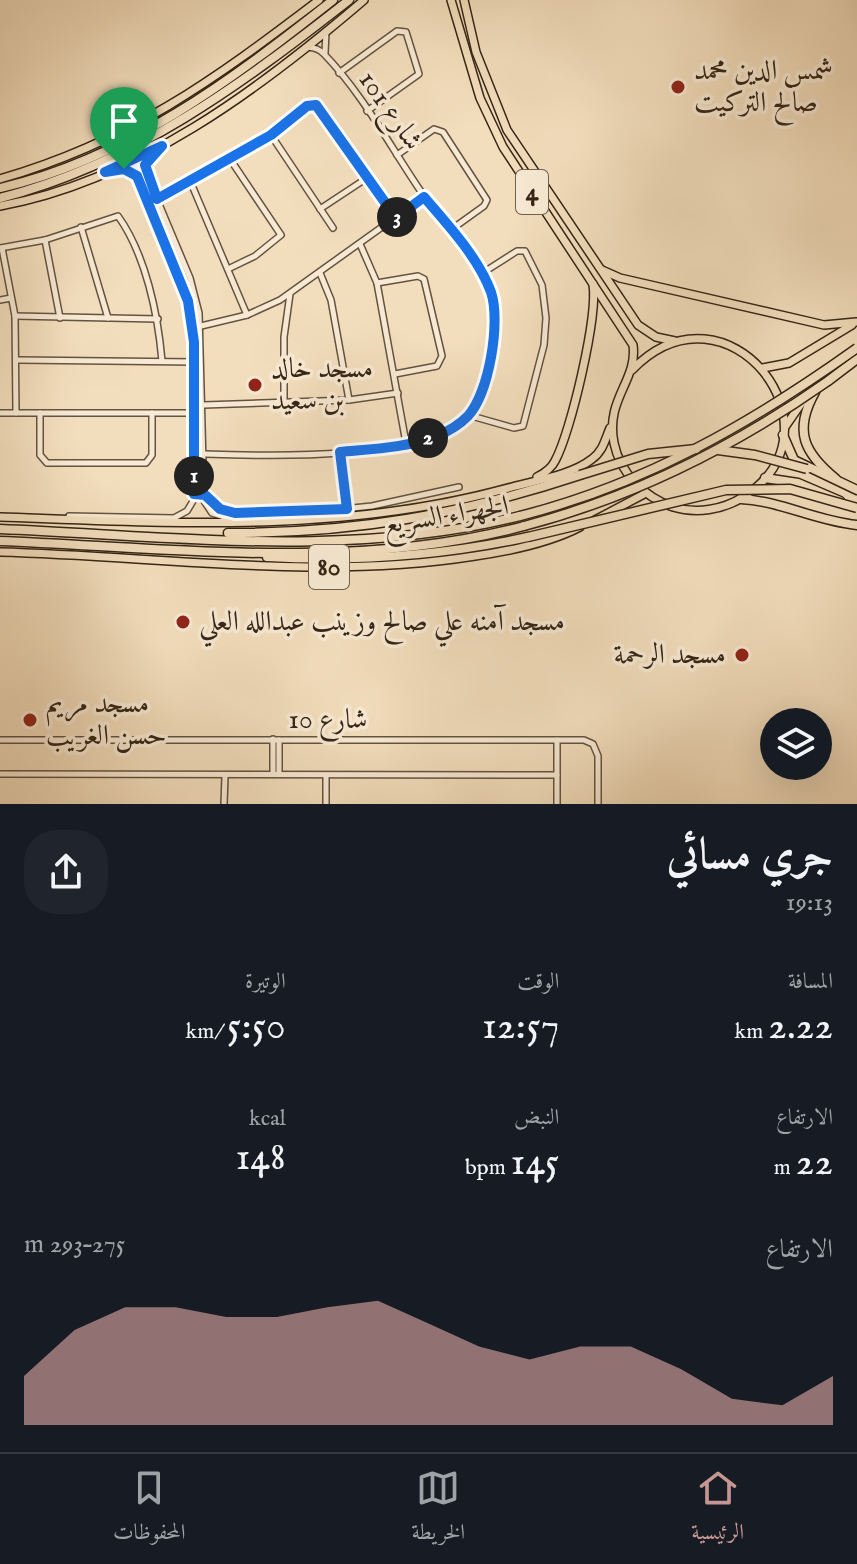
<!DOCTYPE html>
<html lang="ar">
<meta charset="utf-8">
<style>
:root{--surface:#171b24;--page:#20242c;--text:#f1f3f6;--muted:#9ea1a6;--line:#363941;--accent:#c59692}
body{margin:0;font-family:"IM FELL English",Amiri,serif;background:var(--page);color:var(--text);direction:rtl;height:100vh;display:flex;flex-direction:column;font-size:30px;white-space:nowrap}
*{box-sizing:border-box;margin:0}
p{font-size:26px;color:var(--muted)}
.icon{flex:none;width:44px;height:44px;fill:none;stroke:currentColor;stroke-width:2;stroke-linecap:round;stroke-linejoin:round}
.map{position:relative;height:804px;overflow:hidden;direction:ltr}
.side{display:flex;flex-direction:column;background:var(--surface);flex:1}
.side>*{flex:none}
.fabs{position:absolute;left:760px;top:708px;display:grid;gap:16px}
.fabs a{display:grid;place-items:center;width:72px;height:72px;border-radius:50%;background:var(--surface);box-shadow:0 8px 32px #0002;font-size:40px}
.pin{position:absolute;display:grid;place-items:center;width:68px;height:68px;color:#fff;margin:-82px -34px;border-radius:50% 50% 50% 0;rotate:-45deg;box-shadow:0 0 8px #0007}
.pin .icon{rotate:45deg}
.km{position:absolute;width:40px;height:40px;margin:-20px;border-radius:50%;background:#222;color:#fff;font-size:22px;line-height:40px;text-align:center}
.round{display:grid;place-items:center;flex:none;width:84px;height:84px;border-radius:32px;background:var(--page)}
.head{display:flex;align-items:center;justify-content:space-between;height:136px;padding:0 24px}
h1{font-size:44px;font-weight:600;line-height:60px}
.metrics{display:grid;grid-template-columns:repeat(3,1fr);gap:12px;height:136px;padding:8px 24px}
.metrics div{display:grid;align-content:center}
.metrics b{font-size:40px;font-weight:600}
.metrics small{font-size:22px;font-weight:400}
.metrics p{font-size:22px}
.chart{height:224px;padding:16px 24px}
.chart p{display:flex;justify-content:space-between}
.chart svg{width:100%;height:144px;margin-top:8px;fill:var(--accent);opacity:.7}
.tabs{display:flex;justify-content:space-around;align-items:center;height:112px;border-top:2px solid var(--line);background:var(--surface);font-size:22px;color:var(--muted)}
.tabs a{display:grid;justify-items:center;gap:4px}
.tabs .active{color:var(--accent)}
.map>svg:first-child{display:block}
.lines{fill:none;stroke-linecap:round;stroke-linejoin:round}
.minor-casing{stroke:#645340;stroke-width:8}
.major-casing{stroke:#352516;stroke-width:10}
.highway-casing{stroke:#352516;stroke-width:11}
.minor{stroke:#f7e9d3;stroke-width:5}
.major{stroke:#f2ddbc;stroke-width:7}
.highway{stroke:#f2ddbc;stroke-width:8}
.highway-bridge-casing{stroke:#352516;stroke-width:11;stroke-linecap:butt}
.highway-bridge{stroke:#f2ddbc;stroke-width:8}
.route-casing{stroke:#fff;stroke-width:16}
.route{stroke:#1a73e8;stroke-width:10}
.poi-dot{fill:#8f2418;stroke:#f7e9d3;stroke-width:3}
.labels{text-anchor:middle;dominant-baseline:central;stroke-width:7;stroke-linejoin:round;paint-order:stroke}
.shield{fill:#f7e9d3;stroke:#6f604f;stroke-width:2}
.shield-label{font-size:26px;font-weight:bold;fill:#352516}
.poi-label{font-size:28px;fill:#352516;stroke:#f7e9d3;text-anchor:start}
.street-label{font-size:28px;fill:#352516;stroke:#f7e9d3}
</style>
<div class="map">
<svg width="857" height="804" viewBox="0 0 857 804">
<rect width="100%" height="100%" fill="#f2ddbc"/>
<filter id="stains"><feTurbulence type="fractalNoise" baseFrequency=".0025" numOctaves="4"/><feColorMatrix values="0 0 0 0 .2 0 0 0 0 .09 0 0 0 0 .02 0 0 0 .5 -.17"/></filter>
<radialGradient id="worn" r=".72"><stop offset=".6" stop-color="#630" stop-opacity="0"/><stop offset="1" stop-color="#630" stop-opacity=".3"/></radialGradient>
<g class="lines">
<defs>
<g id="minor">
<polyline points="325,53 326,32"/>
<polyline points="339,73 397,31 406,32 419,74 367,111"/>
<polyline points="271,135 333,228"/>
<polyline points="152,154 145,165 146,173 190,278 199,313 204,501 212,513 231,519"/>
<polyline points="397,155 434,129 443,132 487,200 484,206 452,229"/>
<polyline points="191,183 247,315"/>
<polyline points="157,199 271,135 313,105 396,218"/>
<polyline points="320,209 367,178"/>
<polyline points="81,227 108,318"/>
<polyline points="45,240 60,318"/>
<polyline points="360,244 377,283 406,443"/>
<path d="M0 248 45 240 118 216C146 255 158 315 162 361"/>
<polyline points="2,248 15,316 16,413"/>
<polyline points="228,269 255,256 281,235 230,159"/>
<polyline points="320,273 331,300 349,400"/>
<polyline points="377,283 418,276 424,279 442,356 437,366 395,374"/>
<polyline points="0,300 11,298"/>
<polyline points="15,316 158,319"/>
<polyline points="201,326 247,315 280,300 424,197"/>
<polyline points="18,360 194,362"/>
<polyline points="284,404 284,337 290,294"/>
<polyline points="204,405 349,400 398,393"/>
<polyline points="0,413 194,413"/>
<polyline points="40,413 40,455 47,463 146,463 152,455 152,413"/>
<polyline points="468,415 514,428 523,426 544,345 546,318 542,285 525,251 517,251 481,274"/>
<polyline points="340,452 347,509"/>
<path d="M203 454C263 456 427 462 468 415 489 391 501 323 491 293 478 255 444 226 422 193 391 148 363 94 324 54 319 49 315 48 308 47"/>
<polyline points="204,495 220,509 235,513 314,512 372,506 459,487"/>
<polyline points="69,516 174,518 187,511 193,501 192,323 183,281 140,181 131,171 117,170"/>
<polyline points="273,739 273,774"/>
<polyline points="0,740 584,740 593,744 598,756 598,804"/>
<polyline points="279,740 279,774"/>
<polyline points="557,740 557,804"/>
<polyline points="0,774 557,775"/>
<polyline points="224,804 225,776"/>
<polyline points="326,804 326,777"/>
</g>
<g id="major">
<path d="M451 0 480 98 503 147 633 345C638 380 605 399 614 443 620 473 644 497 673 507 696 514 723 510 743 497 850 430 727 272 632 370"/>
<polyline points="464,0 476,52 507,130 638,325 656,337 675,341"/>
<path d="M0 179C129 142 214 80 319 0"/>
<path d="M0 206C137 181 260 89 364 0"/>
<polyline points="602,270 620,278 824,325 856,322"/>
<polyline points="763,368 789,363 852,325"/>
<polyline points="785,427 803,401"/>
<path d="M537 477C545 473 551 469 555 461 571 432 598 316 593 284"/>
<path d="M0 517C173 523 344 534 512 487 537 480 572 475 592 459 603 451 605 440 610 428"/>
<polyline points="595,520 646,493"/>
<path d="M0 552C158 556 318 581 475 556 510 551 549 543 580 527"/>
</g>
<g id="highway">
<path d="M0 188C127 159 233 79 333 0"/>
<path d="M0 198C134 164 242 84 349 0"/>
<polyline points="828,381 857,359"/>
<path d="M815 392C793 431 804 453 836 479"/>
<polyline points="783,435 794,460 857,490"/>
<polyline points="765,478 798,483 840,501"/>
<path d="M741 499C781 501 816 521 857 525"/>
<path d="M0 529C172 536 351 559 520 516"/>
<path d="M228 533C356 533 459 515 580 475"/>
<path d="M0 541C173 548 354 571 524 526"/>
<path d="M267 557C357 562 440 556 528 537"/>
</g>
</defs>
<use href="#minor" class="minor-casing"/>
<use href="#major" class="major-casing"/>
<use href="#highway" class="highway-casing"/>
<use href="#minor" class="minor"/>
<use href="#major" class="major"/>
<use href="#highway" class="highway"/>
<defs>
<g id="highway-bridge">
<polyline points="718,450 755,455 807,469"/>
<polyline points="580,475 648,454 696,449"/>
<path d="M520 516C646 484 752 423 857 348"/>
<path d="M524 526C634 497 734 447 828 381"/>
<polyline points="528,537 726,490 790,489 857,508"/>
</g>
</defs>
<use href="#highway-bridge" class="highway-bridge-casing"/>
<use href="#highway-bridge" class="highway-bridge"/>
</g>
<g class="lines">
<defs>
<path id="route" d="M316 105 396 218 424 197C448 225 478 257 491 292 501 322 489 393 468 416 460 424 447 432 437 436 407 448 371 449 340 452L347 509 235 513 220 509 205 495 194 494V342L188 301 137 176 124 169 105 172 162 146 145 165 157 199 271 135 307 106Z"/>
</defs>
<use href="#route" class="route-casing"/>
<use href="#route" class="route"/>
</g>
<g class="poi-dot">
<circle cx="678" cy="87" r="8"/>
<circle cx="255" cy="385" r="8"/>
<circle cx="183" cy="622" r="8"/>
<circle cx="742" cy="655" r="8"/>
<circle cx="30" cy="720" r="8"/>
</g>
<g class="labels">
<g class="shield">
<rect x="516" y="170" width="32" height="44" rx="6"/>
<rect x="309" y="545" width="40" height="44" rx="6"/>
</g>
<g class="shield-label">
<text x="532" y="192">4</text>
<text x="329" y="567">80</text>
</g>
<g class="poi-label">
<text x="694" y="71">شمس الدين محمد<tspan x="694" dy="32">صالح التركيت</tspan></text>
<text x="271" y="369">مسجد خالد<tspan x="271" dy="32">بن سعيد</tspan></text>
<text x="199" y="622">مسجد آمنه علي صالح وزينب عبدالله العلي</text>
<text x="726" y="655" text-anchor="end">مسجد الرحمة</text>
<text x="46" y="704">مسجد مريم<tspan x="46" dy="32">حسن الغريب</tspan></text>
</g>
<g class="street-label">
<text transform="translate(390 111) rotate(55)">شارع 101</text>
<text transform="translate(446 516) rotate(-9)">الجهراء السريع</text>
<text x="328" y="720">شارع 10</text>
</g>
</g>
<rect width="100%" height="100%" filter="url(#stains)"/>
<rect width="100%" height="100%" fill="url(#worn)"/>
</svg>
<div class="fabs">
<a><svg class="icon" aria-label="layers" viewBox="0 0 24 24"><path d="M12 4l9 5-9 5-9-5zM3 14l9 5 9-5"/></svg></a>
</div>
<div class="pin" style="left:124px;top:169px;background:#1e9e55"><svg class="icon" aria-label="arrive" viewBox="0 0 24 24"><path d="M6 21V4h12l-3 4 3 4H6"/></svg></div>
<b class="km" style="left:194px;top:476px">1</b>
<b class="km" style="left:428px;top:438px">2</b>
<b class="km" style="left:397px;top:217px">3</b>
</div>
<section class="side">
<div class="head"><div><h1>جري مسائي</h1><p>19:13</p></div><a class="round"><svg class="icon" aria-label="share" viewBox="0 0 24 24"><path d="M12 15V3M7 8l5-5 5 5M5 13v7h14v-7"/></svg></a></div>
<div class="metrics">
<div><p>المسافة</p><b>2.22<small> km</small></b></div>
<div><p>الوقت</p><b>12:57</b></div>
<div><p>الوتيرة</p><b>5:50<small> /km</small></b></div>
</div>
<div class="metrics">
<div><p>الارتفاع</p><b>22<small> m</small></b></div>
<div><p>النبض</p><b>145<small> bpm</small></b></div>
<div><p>kcal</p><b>148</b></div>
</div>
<div class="chart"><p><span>الارتفاع</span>275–293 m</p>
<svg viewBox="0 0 160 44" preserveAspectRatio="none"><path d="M0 44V29L10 15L20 8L30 8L40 11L50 11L60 8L70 6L80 13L90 20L100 24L110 20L120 20L130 27L140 36L150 38L160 29V44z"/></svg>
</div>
</section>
<nav class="tabs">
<a class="active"><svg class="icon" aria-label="home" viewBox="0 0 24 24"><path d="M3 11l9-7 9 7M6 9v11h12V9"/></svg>الرئيسية</a>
<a><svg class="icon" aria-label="map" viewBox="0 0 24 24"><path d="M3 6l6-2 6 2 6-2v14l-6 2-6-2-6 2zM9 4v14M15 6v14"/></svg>الخريطة</a>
<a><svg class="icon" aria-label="saved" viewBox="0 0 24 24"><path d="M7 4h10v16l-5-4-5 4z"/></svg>المحفوظات</a>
</nav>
